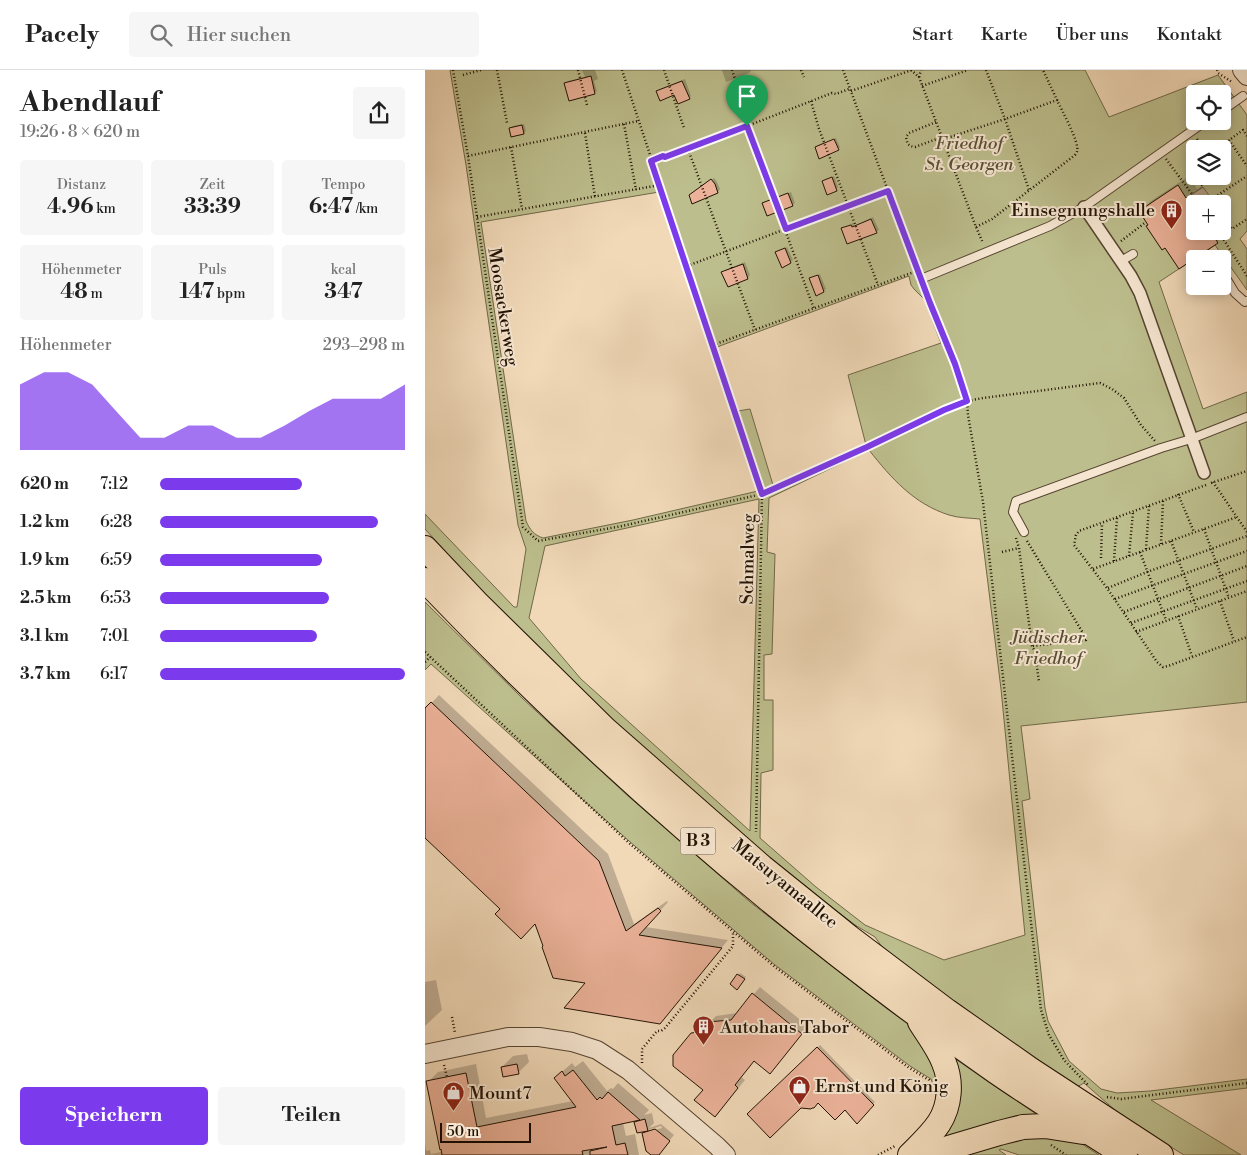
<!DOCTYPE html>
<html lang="de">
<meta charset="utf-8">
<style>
:root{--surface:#fff;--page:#f6f6f6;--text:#222;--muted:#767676;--line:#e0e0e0;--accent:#7c3aed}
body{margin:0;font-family:"Libre Bodoni",serif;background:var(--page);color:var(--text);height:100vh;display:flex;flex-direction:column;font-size:19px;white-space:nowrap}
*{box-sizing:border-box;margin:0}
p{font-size:16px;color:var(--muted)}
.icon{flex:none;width:28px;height:28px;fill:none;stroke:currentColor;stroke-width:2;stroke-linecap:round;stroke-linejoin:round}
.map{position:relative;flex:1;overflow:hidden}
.panel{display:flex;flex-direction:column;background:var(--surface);width:425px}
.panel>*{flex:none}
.buttons{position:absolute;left:761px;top:15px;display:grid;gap:10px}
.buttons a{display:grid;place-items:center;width:45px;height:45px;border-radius:5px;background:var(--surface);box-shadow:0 2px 12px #0003;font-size:25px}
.scale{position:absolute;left:15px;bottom:12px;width:91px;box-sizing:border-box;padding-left:5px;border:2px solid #221203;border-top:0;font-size:14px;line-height:18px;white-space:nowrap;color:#221203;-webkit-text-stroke:4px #f6e6d1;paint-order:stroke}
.pin{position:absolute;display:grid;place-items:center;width:42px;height:42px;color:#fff;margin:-51px -21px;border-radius:50% 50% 50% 0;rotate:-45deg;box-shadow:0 0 5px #0007}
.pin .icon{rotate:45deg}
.round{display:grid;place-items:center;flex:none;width:52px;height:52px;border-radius:5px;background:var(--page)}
.summary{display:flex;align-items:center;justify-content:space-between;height:85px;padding:0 20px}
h1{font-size:28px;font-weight:800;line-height:38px}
.metrics{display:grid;grid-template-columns:repeat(3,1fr);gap:8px;height:85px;padding:5px 20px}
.metrics div{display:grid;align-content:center;border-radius:5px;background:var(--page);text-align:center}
.metrics b{font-size:21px;font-weight:800}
.metrics small{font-size:14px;font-weight:400}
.metrics p{font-size:14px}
.chart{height:140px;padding:10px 20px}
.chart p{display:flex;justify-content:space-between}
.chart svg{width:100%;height:90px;margin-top:5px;fill:var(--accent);opacity:.7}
.cta{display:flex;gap:10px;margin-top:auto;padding:10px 20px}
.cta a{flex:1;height:58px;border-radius:5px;background:var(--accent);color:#fff;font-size:20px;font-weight:800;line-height:58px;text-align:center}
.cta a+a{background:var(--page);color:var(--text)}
ul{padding:0 20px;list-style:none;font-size:16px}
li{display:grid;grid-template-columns:80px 60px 1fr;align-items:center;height:38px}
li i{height:12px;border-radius:6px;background:var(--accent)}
header{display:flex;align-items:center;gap:30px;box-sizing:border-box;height:70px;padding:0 25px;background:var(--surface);border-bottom:1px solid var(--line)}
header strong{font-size:24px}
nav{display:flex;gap:28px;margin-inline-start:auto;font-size:18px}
.search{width:350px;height:45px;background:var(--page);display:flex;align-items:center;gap:12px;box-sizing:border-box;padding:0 18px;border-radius:5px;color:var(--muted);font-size:19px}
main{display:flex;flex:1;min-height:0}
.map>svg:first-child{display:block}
.green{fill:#bdbe8d;stroke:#706848;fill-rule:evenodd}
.shadow{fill:#0003;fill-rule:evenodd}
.building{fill:#ebb299;stroke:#221203}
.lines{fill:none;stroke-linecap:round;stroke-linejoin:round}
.service-casing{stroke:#564430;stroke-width:10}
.pedestrian-casing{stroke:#564430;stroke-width:14}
.tertiary-casing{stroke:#564430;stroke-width:20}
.trunk-casing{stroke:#221203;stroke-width:26}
.path{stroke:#221203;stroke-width:2.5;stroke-dasharray:1 2.5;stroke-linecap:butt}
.service{stroke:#f6e6d1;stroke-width:8}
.pedestrian{stroke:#f6e6d1;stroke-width:11}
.tertiary{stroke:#f6e6d1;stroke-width:18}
.trunk{stroke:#f1d9b8;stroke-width:24}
.route-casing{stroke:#fff;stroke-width:10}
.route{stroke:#7c3aed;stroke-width:6}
.labels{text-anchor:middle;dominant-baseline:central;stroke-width:4;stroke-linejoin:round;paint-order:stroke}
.shield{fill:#f6e6d1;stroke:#625241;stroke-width:1}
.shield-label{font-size:16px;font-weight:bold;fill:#221203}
.park-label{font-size:18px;font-style:italic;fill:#584e33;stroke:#f6e6d1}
.poi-label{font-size:18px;fill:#221203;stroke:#f6e6d1;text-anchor:start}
.street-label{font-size:18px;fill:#221203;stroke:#f6e6d1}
</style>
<header>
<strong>Pacely</strong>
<div class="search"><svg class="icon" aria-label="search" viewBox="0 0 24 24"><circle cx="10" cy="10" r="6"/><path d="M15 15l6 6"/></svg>Hier suchen</div>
<nav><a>Start</a><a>Karte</a><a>Über uns</a><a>Kontakt</a></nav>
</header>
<main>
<section class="panel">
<div class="summary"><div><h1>Abendlauf</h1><p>19:26 · 8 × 620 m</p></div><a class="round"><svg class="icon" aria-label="share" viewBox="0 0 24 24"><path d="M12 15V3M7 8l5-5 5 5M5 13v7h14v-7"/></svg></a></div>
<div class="metrics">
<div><p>Distanz</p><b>4.96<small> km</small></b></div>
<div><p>Zeit</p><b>33:39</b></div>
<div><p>Tempo</p><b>6:47<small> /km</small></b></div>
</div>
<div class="metrics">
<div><p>Höhenmeter</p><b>48<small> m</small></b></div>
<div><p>Puls</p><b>147<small> bpm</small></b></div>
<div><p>kcal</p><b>347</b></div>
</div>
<div class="chart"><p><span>Höhenmeter</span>293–298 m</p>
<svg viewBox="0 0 160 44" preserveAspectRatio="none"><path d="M0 44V12L10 6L20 6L30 12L40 25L50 38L60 38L70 32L80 32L90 38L100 38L110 32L120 25L130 19L140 19L150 19L160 12V44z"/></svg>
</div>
<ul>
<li><b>620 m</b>7:12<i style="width:58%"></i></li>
<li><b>1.2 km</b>6:28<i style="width:89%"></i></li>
<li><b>1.9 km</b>6:59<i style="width:66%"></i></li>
<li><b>2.5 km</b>6:53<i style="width:69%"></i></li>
<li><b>3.1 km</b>7:01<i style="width:64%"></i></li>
<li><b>3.7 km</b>6:17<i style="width:100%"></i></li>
</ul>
<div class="cta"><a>Speichern</a><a>Teilen</a></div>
</section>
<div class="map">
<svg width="822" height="1085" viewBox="0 0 822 1085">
<rect width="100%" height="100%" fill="#f1d9b8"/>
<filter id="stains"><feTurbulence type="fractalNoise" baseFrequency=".004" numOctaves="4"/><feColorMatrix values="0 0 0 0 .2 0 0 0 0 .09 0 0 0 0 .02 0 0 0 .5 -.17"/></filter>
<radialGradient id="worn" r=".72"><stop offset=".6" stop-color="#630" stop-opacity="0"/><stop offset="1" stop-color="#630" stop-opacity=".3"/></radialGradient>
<g class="green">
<path d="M25 0H660L684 47 793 5 822 45V161L815 169 822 179V220L790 175 734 212 778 339 822 322V632L596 656 605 729 597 731 620 938 623 951 644 991 676 1019 692 1023 725 1021 822 1009V1018L726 1030 816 1085H759L699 1048 659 1013 650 1018 467 891 450 867 430 855 340 787 248 707 123 591 44 507 0 459V444L89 537H92L101 479 93 455 41 95ZM770 24H798V51H770ZM770 79H798V106H770ZM778 117 790 134H798V161H770V134H772L766 125ZM234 122 333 421 208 450 118 468C109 465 105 460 101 451L56 152ZM484 206 486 215 489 219 499 229 516 273 423 305 441 375 348 415 325 339 313 341 292 277ZM444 380C466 408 489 434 524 445 533 448 545 448 555 449L576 619 600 865 519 890 440 855 391 817 335 768 336 703 348 700V630H339V585L347 584 350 484 342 482 344 428ZM334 429 325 761 156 609 104 548 120 476Z"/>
<polygon points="0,532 98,629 203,726 325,832 461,938 526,986 617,1048 674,1085 594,1085 576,1079 574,1080 581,1085 514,1085 511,1022 506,1009 485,996 350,895 204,771 6,594 0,600"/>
</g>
<g class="shadow">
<polygon points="157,0 170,0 173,9 169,11 172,21 169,23 141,13 143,11 160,7"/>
<polygon points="297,0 326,0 326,1 324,3 301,12"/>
<polygon points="260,9 266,26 264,28 250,23 233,21 235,19"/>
<polygon points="99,54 101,61 99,63 85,58 88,56"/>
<polygon points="411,68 415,77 413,79 391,77 393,75"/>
<polygon points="409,106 413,117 411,120 399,111 401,109"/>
<polygon points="764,106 772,119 777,116 789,134 770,134 770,161 798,161 798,154 802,162 792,172 724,154 716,141 726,131"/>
<polygon points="289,108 292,112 295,119 293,122 268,133 267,123"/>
<polygon points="366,122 370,133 367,135 338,134 340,132"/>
<polygon points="448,147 454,160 451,162 417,159 420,157 428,153 429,156"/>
<polygon points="362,177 368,190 358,196 352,182 354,180"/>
<polygon points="320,192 325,205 323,208 303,215 298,202 300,200"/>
<polygon points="395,204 401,219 399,221 385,209 388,207"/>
<polygon points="14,625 183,784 209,854 242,831 243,832 221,857 303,870 243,944 162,912 110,852 77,839 0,767 0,640"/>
<polygon points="315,903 321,907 314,916 313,905"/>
<polygon points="11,910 17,940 0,956 0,912"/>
<polygon points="335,917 383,956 352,995 330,990 316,1007 320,1010 297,1038 280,1019 267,963 275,956 284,955 284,953 291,946 312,943"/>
<polygon points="395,975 450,1032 432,1052 420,1038 394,1031 375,1037 323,1044"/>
<polygon points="102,984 104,992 93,1003 77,997 88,986"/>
<path d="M158 991 182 1021 186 1018 188 1019 193 1013 224 1040 219 1045 227 1043 229 1053 224 1058 236 1054 249 1065 233 1085H227L219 1063 222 1060 211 1052 213 1049 198 1053 201 1066 210 1064 214 1085H185L183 1076 168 1078 169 1085H0V1074L1 1081 5 1080 6 1084 16 1082 3 1012 13 1002 51 994 61 1048 148 1031 130 1008 147 993 150 997ZM236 1056 237 1058 223 1062V1060Z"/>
</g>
<g class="building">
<polygon points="166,6 170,24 144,31 139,13"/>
<polygon points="257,11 265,29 253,34 249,25 235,31 231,21"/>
<polygon points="97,55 99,64 86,67 84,58"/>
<polygon points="409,69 414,80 394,89 390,77"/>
<polygon points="407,107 412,121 402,125 397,111"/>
<polygon points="286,109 290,114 293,123 267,134 264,125"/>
<polygon points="753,115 761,128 766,125 770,131 770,161 785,161 793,173 754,199 740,178 737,180 721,156 723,155 714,141"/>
<polygon points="363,123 368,136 342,146 337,133"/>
<polygon points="446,149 452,163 422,174 416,158 426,155 427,157"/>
<polygon points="360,178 366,193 357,198 350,182"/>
<polygon points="318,194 323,209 303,217 296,202"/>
<polygon points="393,205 399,222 391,226 384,208"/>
<polygon points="6,632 174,791 201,861 233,838 236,841 214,865 297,878 235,954 139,938 160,913 128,908 117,877 118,876 110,854 96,869 70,844 75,839 0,768 0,638"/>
<polygon points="312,904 320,909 312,920 305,914"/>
<polygon points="327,923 377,964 345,1004 329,991 310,1015 313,1018 290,1047 269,1030 278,1020 248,996 248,985 266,963 283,961 282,952 306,950"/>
<polygon points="392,977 449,1035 432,1054 420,1040 410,1050 393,1033 389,1038 387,1038 386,1039 376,1038 345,1068 322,1044"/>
<polygon points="92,994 94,1004 78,1007 76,997"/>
<polygon points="148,1000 172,1030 175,1027 177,1029 183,1022 215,1050 187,1056 191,1075 200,1073 203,1085 165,1085 165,1081 182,1077 157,1081 158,1085 17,1085 16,1079 15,1080 1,1011 41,1003 52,1057 151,1037 129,1008 137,1001 140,1006"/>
<polygon points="220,1049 223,1061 212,1063 209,1052"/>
<polygon points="230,1059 245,1071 234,1085 226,1085 221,1081 217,1063"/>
</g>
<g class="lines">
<defs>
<g id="service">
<polyline points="798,40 818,26"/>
<polyline points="696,191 708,184"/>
<polyline points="801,208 810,223 820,232 822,231"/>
<polyline points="496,209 625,156 659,137 781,51"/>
<polyline points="599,462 588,442 591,431 736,378 766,369 822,347"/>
</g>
<polyline id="pedestrian" points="659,137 706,206 715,223 779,403"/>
<g id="tertiary">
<polyline points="817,0 822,6"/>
<polyline points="0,984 83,967 114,967 147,972 172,980 203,1000 292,1076 301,1085"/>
</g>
<g id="trunk">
<polyline points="0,478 51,532 180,659 337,797 424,867 522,941 606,1000 736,1085"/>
<path d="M0 510C173 692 364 857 570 1001 612 1030 656 1057 700 1085"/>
<path d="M485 1085C495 1075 506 1065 514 1053 525 1036 527 1012 519 993 514 979 503 965 495 952"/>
<polyline points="493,1085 510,1082 574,1063 598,1057 620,1056 658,1062"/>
</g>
</defs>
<use href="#service" class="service-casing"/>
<use href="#pedestrian" class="pedestrian-casing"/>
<use href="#tertiary" class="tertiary-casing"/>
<use href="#trunk" class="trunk-casing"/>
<g class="path">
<polyline points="28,0 43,86 98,457 113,471 197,456 337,424 442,377 519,340 542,331 558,328 675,313 687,319 699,328 716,355 730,371"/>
<polyline points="72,0 82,53"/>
<polyline points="153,0 162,35"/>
<polyline points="197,0 337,424 331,762"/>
<polyline points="239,0 259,58"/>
<polyline points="307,0 315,24"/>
<polyline points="376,0 379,7"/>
<polyline points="418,0 493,201"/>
<polyline points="486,0 494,7 551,157 558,173"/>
<polyline points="561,0 580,49 604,120"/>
<polyline points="792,0 793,3 807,12"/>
<polyline points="38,5 56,0"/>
<polyline points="494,7 496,0"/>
<polyline points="497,16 543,0"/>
<polyline points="426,21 487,0"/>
<polyline points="386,31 394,59 453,215"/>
<path d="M511 52 484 63 481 67C482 73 483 76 490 77L517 67"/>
<polyline points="199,54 211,120"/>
<polyline points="322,56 389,239"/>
<polyline points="160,63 170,127"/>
<polyline points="519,69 580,49 632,30 618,0"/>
<polyline points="772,69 778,79"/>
<polyline points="804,70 822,96"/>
<polyline points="86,77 97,139"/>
<polyline points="263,79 330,260"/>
<polyline points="792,79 818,60 822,66"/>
<polyline points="43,86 213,51"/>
<polyline points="741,89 773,132"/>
<polyline points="226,91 263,79 407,23 411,24 424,19"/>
<polyline points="770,93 765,96 770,104"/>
<polyline points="771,106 778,117"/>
<polyline points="781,133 822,106"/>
<polyline points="798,146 807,159 822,149"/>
<polyline points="52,147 235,115"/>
<path d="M551 157 567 149 650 85C651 83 652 82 652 81 655 73 636 39 632 30"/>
<polyline points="793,161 822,206"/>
<polyline points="696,171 721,152"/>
<polyline points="262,196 462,121"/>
<polyline points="500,218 537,314 542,331 543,345 558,432 616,940 624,965 639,990 663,1015"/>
<polyline points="288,275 489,202"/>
<polyline points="788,412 822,462"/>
<polyline points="786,413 822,401"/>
<polyline points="781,415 654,461 651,465 649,475 682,518 732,592 738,597 743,596 822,567"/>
<polyline points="753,424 769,462"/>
<polyline points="779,459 804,528"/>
<polyline points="591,468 594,478 607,576 610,582 614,612"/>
<polyline points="602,471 661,568 661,570 607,576"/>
<polyline points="746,471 772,539"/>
<polyline points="736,474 738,431"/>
<polyline points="721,479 724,436"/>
<polyline points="577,482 594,478"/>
<polyline points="715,482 741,550"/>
<polyline points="704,486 708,442"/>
<polyline points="676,488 677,453"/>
<polyline points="689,491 692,448"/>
<polyline points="668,499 812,447"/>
<polyline points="683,518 722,502 822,466"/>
<polyline points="690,529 822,481"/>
<polyline points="795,531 809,571"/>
<polyline points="699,542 822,496"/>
<polyline points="753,546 767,586"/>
<polyline points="706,553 822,511"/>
<polyline points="711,562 822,521"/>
<polyline points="0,582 204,773 350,897 483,997 504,1010 505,1014"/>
<polyline points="0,592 5,587"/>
<polyline points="27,947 30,963"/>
<polyline points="217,993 217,979 232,961 236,961 240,958 308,876 308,863"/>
<polyline points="19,995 22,1007"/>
<polyline points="682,1027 696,1029 822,1013"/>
<polyline points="626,1075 641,1085"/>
<polyline points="453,1085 470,1076"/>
</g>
<use href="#service" class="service"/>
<use href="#pedestrian" class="pedestrian"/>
<use href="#tertiary" class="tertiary"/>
<use href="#trunk" class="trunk"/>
</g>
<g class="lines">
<defs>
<polygon id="route" points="322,56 361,159 463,121 505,233 530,294 542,331 519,340 442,377 337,424 226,91 238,86 240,87"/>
</defs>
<use href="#route" class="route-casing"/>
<use href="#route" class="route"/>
</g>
<defs>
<symbol id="building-pin" viewBox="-11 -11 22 30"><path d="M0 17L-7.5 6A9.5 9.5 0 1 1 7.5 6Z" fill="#8f2418" stroke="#f6e6d1"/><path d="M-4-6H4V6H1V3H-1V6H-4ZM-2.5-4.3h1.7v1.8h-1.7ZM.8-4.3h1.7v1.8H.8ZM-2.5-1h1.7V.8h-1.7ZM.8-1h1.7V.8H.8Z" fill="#fff"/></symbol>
<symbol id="shop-pin" viewBox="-11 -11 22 30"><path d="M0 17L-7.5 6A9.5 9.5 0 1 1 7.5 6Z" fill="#8f2418" stroke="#f6e6d1"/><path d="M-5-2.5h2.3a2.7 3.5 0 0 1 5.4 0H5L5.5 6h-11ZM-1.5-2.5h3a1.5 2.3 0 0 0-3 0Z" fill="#fff"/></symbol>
</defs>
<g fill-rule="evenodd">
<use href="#building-pin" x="734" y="128" width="25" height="34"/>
<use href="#building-pin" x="266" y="944" width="25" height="34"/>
<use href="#shop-pin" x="362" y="1004" width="25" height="34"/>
<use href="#shop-pin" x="16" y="1010" width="25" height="34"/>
</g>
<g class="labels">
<rect class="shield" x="255.5" y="757.5" width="35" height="27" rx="4"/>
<g class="shield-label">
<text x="273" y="771">B 3</text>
</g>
<g class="park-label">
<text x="544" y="73">Friedhof<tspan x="544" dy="21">St. Georgen</tspan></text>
<text x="623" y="567">Jüdischer<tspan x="623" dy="21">Friedhof</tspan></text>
</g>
<g class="poi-label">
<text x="730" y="140" text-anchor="end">Einsegnungshalle</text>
<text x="295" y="957">Autohaus Tabor</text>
<text x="390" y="1016">Ernst und König</text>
<text x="44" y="1023">Mount7</text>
</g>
<g class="street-label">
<text transform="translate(78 237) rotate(81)">Moosackerweg</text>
<text transform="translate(323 489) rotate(-89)">Schmalweg</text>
<text transform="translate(360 814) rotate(39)">Matsuyamaallee</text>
</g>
</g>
<rect width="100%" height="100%" filter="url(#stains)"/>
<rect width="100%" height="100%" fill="url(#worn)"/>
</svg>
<div class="buttons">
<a><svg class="icon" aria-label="locate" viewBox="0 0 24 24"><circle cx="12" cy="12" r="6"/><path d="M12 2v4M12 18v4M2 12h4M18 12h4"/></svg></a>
<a><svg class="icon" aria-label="layers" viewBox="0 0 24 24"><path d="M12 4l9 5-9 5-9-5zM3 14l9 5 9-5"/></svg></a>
<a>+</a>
<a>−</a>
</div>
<div class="scale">50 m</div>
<div class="pin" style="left:322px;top:56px;background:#1e9e55"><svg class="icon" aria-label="arrive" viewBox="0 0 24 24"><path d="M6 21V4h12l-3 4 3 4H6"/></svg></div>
</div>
</main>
